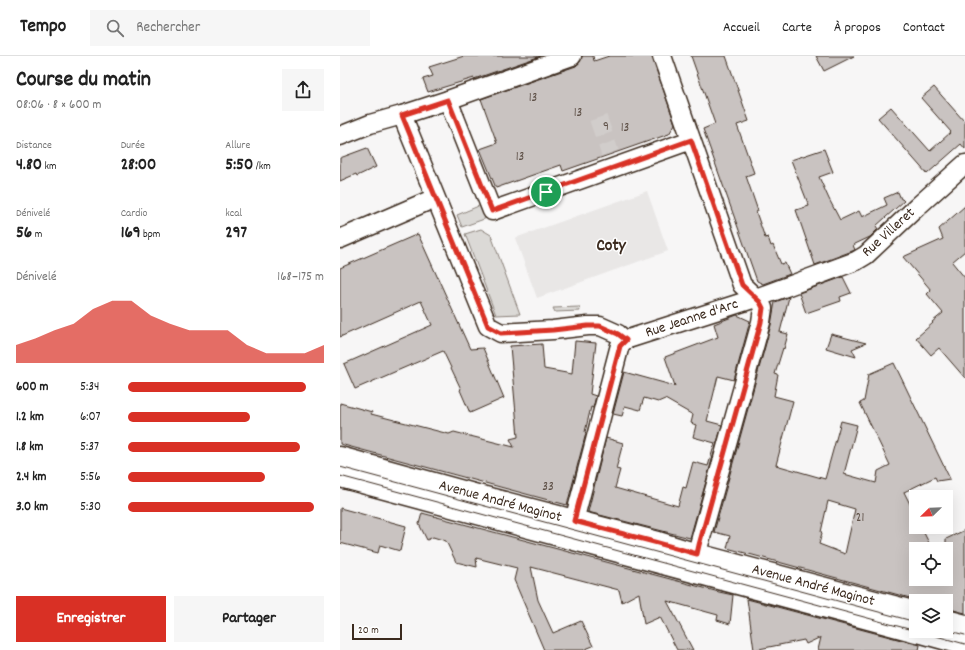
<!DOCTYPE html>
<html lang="fr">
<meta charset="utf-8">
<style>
:root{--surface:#fff;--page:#f6f6f6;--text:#222;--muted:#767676;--line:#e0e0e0;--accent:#d93025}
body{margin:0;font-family:Dekko,sans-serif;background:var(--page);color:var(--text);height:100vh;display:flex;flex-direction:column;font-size:15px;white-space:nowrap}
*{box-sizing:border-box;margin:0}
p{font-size:13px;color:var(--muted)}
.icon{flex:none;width:22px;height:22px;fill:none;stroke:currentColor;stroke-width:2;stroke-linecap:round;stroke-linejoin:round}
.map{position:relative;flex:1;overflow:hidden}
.drawer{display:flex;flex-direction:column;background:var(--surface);width:340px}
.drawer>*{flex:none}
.needle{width:26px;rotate:247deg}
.fabs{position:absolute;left:569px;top:434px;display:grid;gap:8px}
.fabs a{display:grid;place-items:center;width:44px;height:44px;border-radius:0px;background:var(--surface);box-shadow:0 4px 16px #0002;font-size:20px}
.scale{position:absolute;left:12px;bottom:10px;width:50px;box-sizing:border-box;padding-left:4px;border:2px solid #3b2a1e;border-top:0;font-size:11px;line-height:14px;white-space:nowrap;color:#3b2a1e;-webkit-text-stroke:3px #fff;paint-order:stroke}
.pin{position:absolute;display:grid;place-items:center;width:34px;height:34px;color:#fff;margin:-17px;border:2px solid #fff;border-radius:50%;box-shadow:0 1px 4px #0007}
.round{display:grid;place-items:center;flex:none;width:42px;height:42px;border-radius:0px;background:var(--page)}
.summary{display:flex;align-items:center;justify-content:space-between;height:68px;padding:0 16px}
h1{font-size:22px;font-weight:800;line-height:30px}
.metrics{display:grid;grid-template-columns:repeat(3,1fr);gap:6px;height:68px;padding:4px 16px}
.metrics div{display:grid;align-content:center}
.metrics b{font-size:17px;font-weight:800}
.metrics small{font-size:11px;font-weight:400}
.metrics p{font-size:11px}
.chart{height:112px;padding:8px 16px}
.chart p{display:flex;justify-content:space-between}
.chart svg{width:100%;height:72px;margin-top:4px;fill:var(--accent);opacity:.7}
.button{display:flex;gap:8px;margin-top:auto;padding:8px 16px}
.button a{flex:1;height:46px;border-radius:0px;background:var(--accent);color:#fff;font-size:16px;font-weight:800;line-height:46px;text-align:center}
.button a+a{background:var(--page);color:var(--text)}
ul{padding:0 16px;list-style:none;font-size:13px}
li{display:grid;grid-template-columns:64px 48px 1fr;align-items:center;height:30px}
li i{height:10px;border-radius:5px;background:var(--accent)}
header{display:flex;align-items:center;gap:24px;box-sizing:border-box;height:56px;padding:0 20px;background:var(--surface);border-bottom:1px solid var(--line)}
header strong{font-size:19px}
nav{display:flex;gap:22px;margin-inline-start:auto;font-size:14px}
.search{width:280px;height:36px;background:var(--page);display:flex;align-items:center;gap:10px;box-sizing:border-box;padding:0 14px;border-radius:0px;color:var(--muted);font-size:15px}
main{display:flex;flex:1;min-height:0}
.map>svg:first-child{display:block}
.built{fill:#e9e7e6}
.green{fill:#dbd9d6;stroke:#8b827a}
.building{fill:#c9c3c1;stroke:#3b2a1e;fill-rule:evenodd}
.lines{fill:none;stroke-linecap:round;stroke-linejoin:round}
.street-tunnel{stroke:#d1cdcb;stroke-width:18;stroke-dasharray:18 9;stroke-linecap:butt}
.street-casing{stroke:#3b2a1e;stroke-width:21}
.primary-casing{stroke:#3b2a1e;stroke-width:25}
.street{stroke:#fff;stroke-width:18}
.primary{stroke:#fff;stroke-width:22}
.tram{stroke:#3b2a1e;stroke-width:1}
.route-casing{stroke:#fff;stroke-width:8}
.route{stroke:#d93025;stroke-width:5}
.labels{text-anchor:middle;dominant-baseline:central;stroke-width:3;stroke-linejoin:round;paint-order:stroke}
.number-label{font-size:13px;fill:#5e5047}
.street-label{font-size:15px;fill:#3b2a1e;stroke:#fff}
.quarter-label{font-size:17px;font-weight:bold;fill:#3b2a1e;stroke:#fff}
</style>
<header>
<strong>Tempo</strong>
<div class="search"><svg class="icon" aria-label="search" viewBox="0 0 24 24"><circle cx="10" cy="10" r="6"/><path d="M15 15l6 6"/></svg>Rechercher</div>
<nav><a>Accueil</a><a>Carte</a><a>À propos</a><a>Contact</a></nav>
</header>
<main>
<section class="drawer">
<div class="summary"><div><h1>Course du matin</h1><p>08:06 · 8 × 600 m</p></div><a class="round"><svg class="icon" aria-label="share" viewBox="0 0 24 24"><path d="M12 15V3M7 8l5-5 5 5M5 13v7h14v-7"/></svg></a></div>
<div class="metrics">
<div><p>Distance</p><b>4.80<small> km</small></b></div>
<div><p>Durée</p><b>28:00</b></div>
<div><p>Allure</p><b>5:50<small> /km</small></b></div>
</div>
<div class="metrics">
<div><p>Dénivelé</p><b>56<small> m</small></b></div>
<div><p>Cardio</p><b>169<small> bpm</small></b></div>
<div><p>kcal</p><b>297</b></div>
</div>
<div class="chart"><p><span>Dénivelé</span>168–175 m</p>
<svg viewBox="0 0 160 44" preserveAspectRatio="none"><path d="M0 44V33L10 29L20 24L30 20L40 11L50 6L60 6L70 15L80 20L90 24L100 24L110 24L120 33L130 38L140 38L150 38L160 33V44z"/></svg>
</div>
<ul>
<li><b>600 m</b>5:34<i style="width:91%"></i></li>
<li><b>1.2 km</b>6:07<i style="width:62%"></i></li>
<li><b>1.8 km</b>5:37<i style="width:88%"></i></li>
<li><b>2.4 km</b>5:56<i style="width:70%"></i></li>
<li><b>3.0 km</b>5:30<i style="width:95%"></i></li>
</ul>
<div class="button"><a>Enregistrer</a><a>Partager</a></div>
</section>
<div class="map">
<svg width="625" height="594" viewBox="0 0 625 594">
<rect width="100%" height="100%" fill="#f7f6f6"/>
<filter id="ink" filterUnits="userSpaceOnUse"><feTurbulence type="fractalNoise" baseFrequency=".025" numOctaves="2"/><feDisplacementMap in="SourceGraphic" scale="8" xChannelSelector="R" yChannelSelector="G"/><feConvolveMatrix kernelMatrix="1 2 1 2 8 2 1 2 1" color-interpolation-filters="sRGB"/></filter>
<g filter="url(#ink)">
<polygon class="built" points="307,135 328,195 197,242 175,182"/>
<g class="green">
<polygon points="141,149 147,162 122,171 117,159"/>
<polygon points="141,173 151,179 180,258 156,259 125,178"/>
<polygon points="239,251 240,255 215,256 213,252"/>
</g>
<g class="building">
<polygon points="124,0 201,0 134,23 134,22 88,36 83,23 93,20 89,11"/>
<polygon points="242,0 253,0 254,5 269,0 312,0 335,68 329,78 223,115 221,109 156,132 140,93 157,87 141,43 236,10 240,6"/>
<polygon points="351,0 386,0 409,65 397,69 414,117 406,120 418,155 416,156 425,182 428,181 431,190 433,189 441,208 445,207 450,218 423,228 417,225 363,73 375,68"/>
<polygon points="476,0 514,0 484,15"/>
<polygon points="594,31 624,65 625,64 625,93 621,88 587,118 538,62 551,51 590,95 611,76 581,42"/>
<polygon points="27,92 36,111 17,120 16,118 0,125 0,102"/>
<polygon points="484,93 493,116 479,121 489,143 500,164 519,155 522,161 547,149 544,142 558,136 561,143 562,143 564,145 536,170 538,173 530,181 513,189 515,194 475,209 456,154 469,150 451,104"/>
<polygon points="625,150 625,195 612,206 625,222 625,322 599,292 591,299 576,282 593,267 592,266 603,257 587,238 591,234 563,201 603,183 599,173"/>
<polygon points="78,178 130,293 143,292 164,342 130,357 120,334 121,333 103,295 15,333 4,308 92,269 81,245 0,281 0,212"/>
<polygon points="503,221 511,237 500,241 501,245 466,257 459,237"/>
<path d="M449 241 440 276 448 278 444 293 443 292 435 318 438 319 434 340 453 345 436 409 485 423 501 365 517 369 504 418 536 427 538 415 550 409 520 347 524 345 529 318 554 307 610 423 597 425 595 421 564 436 576 460V471H581L592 493H576V523H606V483L625 474V557L606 552V545H581L387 492 390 480 374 476 431 269 435 246ZM488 445 515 453 505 498 479 488 482 477 481 476Z"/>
<polygon points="397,259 410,265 394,324 378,320 367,365 382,369 350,482 248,456 266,382 283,387 276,413 280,414 275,432 338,450 343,431 346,432 353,406 368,410 375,387 353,381 356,369 351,367 353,359 325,343 318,346 304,342 300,354 285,350 282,360 273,358 284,316 335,330 325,301 378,281 374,268"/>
<polygon points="491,278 526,287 512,293 516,301 486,292"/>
<polygon points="235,285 256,287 250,338 256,340 253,352 251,351 245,376 246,377 227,449 0,388 0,347 32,356 31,358 109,378 114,376 174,391 170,383 178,381 170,290 202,288 204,313 232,318"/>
<polygon points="0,452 66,470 60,495 40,489 38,497 0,487"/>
<polygon points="82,457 379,536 393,539 390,568 377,564 378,559 327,545 353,594 337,594 320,561 304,568 299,537 282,546 279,534 191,511 198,544 213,577 241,565 253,590 243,594 204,594 174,524 177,512 136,502 137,511 116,506 106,485 93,481 87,484 79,468"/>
<polygon points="407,543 580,589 579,594 478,594 481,581 466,588 464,584 414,594"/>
</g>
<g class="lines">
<polyline class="street-tunnel" points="258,62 270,97"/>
<defs>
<g id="street">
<polyline points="322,0 402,229 420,246 423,252 421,266 359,489 354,511"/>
<polyline points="108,44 152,155 351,84"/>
<polyline points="62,59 148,270 161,277 213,274 248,270 260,270 278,278 285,284"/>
<polyline points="0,80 30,68 62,59 108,44 232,0"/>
<polyline points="0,183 95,142"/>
<polyline points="234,465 280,289 285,284 416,242 516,205 526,199 577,151 625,108"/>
</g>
<g id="primary">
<polyline points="0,402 134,439 318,487 357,499 576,557"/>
<polyline points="0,420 576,575"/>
<polyline points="606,565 625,570"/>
<polyline points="578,575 625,588"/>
</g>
</defs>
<use href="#street" class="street-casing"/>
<use href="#primary" class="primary-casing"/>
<use href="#street" class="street"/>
<use href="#primary" class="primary"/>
<g class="tram">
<polyline points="0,411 576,566"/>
<polyline points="0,420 576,575"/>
<polyline points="606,574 625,579"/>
<polyline points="578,575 625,588"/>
</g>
</g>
</g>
<g class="lines" filter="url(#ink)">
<defs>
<polygon id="route" points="108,44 152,155 351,84 402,229 420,246 423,252 421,266 359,489 357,498 318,487 234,465 280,290 286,284 278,278 260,270 248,270 213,274 161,277 148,270 62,59"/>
</defs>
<use href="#route" class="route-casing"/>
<use href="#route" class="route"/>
</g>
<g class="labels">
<g class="number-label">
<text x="193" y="42">13</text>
<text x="238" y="57">13</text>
<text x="266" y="71">9</text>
<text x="285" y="72">13</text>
<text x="180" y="101">13</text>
<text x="208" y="431">33</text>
<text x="520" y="462">21</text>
</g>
<g class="street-label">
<text transform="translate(549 177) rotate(-42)">Rue Villeret</text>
<text transform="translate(352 263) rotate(-18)">Rue Jeanne d'Arc</text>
<text transform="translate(160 446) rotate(15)">Avenue André Maginot</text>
<text transform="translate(473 530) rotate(15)">Avenue André Maginot</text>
</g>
<g class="quarter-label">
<text x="271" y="191">Coty</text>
</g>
</g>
</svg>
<div class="fabs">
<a><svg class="needle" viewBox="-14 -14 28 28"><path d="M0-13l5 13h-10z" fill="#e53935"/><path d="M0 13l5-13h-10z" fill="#767676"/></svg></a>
<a><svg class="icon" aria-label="locate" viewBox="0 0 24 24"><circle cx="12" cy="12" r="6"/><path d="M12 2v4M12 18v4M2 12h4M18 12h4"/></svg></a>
<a><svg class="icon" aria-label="layers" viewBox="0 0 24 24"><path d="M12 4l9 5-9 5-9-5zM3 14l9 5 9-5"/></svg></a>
</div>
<div class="scale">20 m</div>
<div class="pin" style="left:206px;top:136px;background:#1e9e55"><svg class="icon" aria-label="arrive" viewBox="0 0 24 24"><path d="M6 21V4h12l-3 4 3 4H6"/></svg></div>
</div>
</main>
